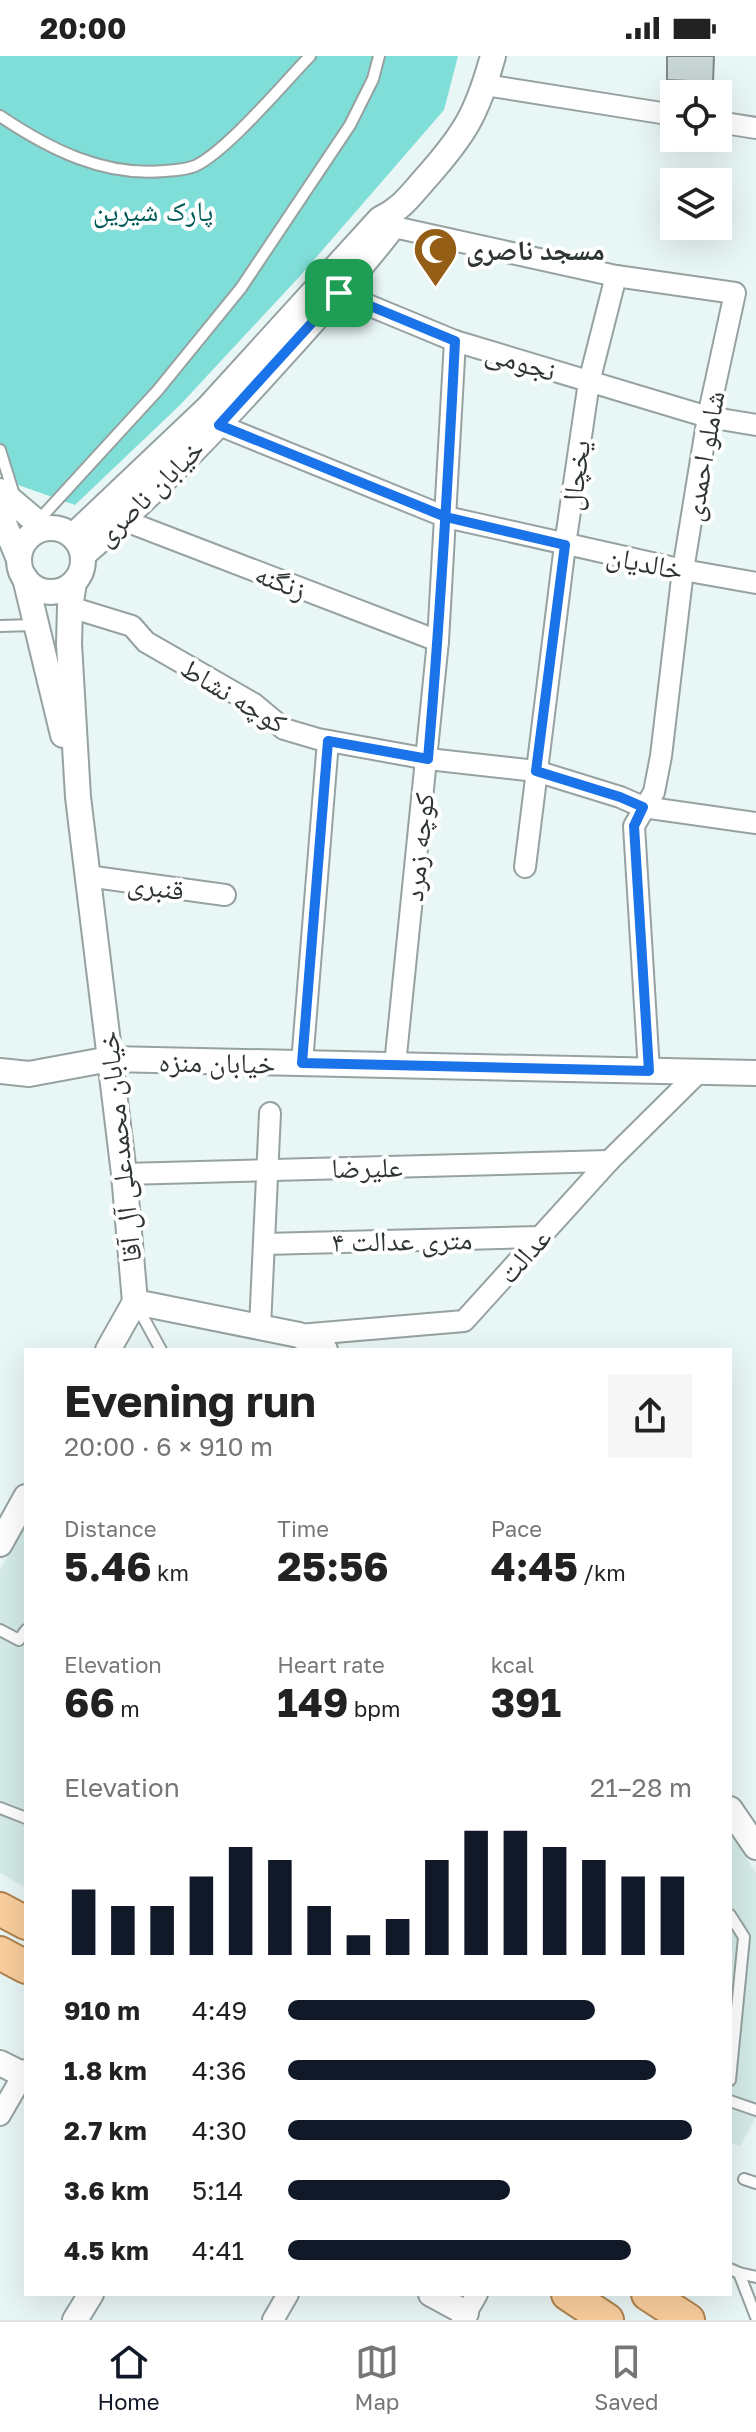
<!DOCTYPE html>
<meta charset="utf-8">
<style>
:root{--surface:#fff;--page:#f6f6f6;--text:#222;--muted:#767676;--line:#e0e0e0;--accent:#111827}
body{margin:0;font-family:"Golos Text","Noto Naskh Arabic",sans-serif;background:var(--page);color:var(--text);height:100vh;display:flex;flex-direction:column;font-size:30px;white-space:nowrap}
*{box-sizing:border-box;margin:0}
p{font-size:26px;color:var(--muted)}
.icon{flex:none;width:44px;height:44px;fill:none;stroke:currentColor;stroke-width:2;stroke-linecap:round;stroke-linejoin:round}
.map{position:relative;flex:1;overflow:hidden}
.side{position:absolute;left:24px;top:1292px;width:708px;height:948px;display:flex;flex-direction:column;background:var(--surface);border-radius:0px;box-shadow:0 8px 32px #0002}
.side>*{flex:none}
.controls{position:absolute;left:660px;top:24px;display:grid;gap:16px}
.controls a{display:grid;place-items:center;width:72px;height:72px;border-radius:0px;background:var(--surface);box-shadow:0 8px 32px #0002;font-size:40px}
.pin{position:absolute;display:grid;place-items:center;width:68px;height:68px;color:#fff;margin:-34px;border-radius:16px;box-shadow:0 4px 12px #0006}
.round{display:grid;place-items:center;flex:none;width:84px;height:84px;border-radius:0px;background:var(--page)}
.head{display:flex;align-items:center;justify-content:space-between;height:136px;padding:0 40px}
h1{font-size:44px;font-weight:700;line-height:60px}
.stats{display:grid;grid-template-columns:repeat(3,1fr);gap:12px;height:136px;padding:8px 40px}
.stats div{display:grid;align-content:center}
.stats b{font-size:40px;font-weight:700}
.stats small{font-size:22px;font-weight:400}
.stats p{font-size:22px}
.chart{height:224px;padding:16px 40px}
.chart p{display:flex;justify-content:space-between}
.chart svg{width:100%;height:144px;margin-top:8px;stroke:var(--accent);stroke-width:6}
ul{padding:0 40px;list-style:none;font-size:26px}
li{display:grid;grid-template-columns:128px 96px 1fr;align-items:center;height:60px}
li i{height:20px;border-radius:10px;background:var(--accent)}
.status{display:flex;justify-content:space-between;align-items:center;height:56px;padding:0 40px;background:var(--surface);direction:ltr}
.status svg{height:22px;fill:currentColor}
.tab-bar{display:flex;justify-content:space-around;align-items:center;height:112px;border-top:2px solid var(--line);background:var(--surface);font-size:22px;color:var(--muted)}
.tab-bar a{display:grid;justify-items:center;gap:4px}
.tab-bar .on{color:var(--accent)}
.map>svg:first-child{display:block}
.built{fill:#d4ebe8}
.green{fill:#80ded8}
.building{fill:#c8d6d4;stroke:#7c8988;stroke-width:2}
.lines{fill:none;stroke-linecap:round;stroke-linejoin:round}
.service-casing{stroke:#95a2a1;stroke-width:14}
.minor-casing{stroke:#95a2a1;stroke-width:24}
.tertiary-casing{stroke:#95a2a1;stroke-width:28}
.primary-casing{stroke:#b0834d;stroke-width:36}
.service{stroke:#fff;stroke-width:10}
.minor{stroke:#fff;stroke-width:20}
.tertiary{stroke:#fff;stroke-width:24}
.primary{stroke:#face9d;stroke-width:32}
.route-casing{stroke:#fff;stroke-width:16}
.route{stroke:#1a73e8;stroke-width:10}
.labels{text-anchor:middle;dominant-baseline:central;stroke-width:8;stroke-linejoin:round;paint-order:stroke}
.park-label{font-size:28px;fill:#005a57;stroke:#fff}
.poi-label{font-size:28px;font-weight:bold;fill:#2f3534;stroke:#fff;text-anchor:start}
.street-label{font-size:28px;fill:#2f3534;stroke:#fff}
</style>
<div class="status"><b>20:00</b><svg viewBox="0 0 49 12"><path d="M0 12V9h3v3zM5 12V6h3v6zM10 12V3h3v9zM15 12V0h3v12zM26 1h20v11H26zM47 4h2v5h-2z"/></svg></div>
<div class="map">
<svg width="756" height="2264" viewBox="0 0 756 2264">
<rect width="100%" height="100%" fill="#e8f6f5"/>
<g class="built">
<polygon points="26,1469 26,1832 0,1817 0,1514"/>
<polygon points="730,1778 756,1817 756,2061 740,2090 730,2087"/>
</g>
<polygon class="green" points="0,0 458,0 444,54 300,220 180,349 75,449 4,424 0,416"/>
<polygon class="building" points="667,0 714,0 713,26 667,24"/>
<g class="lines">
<defs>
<g id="service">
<path d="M0 60C49 93 104 121 165 115 175 114 185 114 195 110 227 95 283 28 310 0"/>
<polyline points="0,394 14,439"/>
<polyline points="37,466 158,334 241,232 350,69 373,23 379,0"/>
<polyline points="0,570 34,569"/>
<polyline points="137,1250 161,1294"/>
<polyline points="0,1574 19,1584 26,1574"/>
<polyline points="0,1752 26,1762"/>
<polyline points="730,1859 744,1881 730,2024"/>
<polyline points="730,2045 756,2054"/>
<polyline points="744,2123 756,2127"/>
<polyline points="730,2213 739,2217 756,2261"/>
<polyline points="739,2217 756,2221"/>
</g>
<g id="minor">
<polyline points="485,29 674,59"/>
<polyline points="718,66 756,72"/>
<polyline points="380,163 394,171 616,220 735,237 708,361 683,514 661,700 654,736 634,770 649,1015"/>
<polyline points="339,237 455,285 708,361 756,369"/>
<polyline points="219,369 446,461 683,514 756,527"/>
<polyline points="123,464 438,585"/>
<polyline points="70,551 132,570 146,586 254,648 284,673 318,683 428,703 536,715 620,741 643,751 756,767"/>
<polyline points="525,811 565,489 589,326 616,220"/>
<polyline points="87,820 225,839"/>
<polyline points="302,1007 328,685"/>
<polyline points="395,1009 438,585 455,285"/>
<polyline points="124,1118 609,1105"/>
<polyline points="264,1188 540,1181"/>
<polyline points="260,1271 270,1057"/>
<polyline points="299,1279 464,1265 609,1105 700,1015"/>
<polyline points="0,2059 26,2014"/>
<polyline points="273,2264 288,2238"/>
<polyline points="462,2264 477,2238"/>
</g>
<g id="tertiary">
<polyline points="0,435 44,472"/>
<polyline points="0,458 19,503"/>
<circle cx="51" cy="504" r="32"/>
<path d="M73 480 208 352 380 163C401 153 410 140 425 123 465 78 477 58 493 0"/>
<path d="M84 498C154 438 218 371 280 302 318 260 357 217 392 172"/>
<polyline points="25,522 63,679"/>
<polyline points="74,527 70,551 69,588 78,741 124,1118 135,1246 299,1279 325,1294"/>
<polyline points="0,1015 29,1018 110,1003 756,1017"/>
<polyline points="108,1294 135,1246"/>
<polyline points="0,1488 26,1441"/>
<polyline points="730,1753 756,1791"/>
<polyline points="0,2007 26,2020"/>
<polyline points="431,2238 466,2257"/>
<polyline points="75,2264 91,2238"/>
</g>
<g id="primary">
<polyline points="0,1853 26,1867"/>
<polyline points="0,1897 26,1911"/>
<polyline points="568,2238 607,2264"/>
<polyline points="648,2238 688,2264"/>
</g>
</defs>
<use href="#service" class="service-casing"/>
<use href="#minor" class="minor-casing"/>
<use href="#tertiary" class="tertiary-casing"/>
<use href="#primary" class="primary-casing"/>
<use href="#service" class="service"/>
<use href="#minor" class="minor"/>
<use href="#tertiary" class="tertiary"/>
<use href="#primary" class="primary"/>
</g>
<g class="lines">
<defs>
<path id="route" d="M339 237 455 285C448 425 440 564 428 703L328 685 302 1007 649 1015 634 770 643 751 620 741 536 715 565 489 446 461 219 369 339 237"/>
</defs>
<use href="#route" class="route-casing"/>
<use href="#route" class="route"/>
</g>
<defs>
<symbol id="mosque-pin" viewBox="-11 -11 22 30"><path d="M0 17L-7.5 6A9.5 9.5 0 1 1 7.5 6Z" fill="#955e16" stroke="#fff"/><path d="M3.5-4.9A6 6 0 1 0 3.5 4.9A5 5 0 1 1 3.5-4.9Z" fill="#fff"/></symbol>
</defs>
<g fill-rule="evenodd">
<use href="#mosque-pin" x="410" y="168" width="51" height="69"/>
</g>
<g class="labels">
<g class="park-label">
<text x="153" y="154">پارک شیرین</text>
</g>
<g class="poi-label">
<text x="466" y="193">مسجد ناصری</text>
</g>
<g class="street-label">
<text transform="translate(521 305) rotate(17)">نجومی</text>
<text transform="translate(703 400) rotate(-80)">شاملو احمدی</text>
<text transform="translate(575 419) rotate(-82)">یخچال</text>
<text transform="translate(149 436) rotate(-44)">خیابان ناصری</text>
<text transform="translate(645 506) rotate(12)">خالدیان</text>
<text transform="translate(281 525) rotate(21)">زنگنه</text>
<text transform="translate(234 639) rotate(31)">کوچه نشاط</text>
<text transform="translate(418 791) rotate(-84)">کوچه زمرد</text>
<text transform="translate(156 830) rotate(8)">قنبری</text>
<text transform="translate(217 1006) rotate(1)">خیابان منزه</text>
<text transform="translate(119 1091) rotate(-96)">خیابان محمدعلی آل آقا</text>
<text transform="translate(367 1111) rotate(-1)">علیرضا</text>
<text transform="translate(402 1184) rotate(-1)">۴ متری عدالت</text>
<text transform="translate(524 1199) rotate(-48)">عدالت</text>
</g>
</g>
</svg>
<div class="controls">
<a><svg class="icon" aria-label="locate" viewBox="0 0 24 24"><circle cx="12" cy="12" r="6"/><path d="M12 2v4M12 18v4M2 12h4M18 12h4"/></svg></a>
<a><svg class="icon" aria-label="layers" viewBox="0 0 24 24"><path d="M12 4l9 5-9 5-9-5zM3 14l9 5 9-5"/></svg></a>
</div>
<div class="pin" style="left:339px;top:237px;background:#1e9e55"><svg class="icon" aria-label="arrive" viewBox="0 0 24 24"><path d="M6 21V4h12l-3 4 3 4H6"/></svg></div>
<section class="side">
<div class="head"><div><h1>Evening run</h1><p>20:00 · 6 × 910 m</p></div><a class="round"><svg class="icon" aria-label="share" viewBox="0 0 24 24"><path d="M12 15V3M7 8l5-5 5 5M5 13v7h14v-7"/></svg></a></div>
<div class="stats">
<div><p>Distance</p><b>5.46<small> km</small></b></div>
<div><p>Time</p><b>25:56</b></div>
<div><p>Pace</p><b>4:45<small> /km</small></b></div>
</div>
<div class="stats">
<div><p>Elevation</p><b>66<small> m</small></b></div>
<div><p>Heart rate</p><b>149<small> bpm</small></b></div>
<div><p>kcal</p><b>391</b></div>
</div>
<div class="chart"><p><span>Elevation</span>21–28 m</p>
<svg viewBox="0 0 160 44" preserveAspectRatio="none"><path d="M5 44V24M15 44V29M25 44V29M35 44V20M45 44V11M55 44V15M65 44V29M75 44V38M85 44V33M95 44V15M105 44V6M115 44V6M125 44V11M135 44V15M145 44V20M155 44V20"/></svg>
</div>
<ul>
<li><b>910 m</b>4:49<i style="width:76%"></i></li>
<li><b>1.8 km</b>4:36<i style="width:91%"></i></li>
<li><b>2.7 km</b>4:30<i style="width:100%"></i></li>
<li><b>3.6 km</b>5:14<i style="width:55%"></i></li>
<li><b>4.5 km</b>4:41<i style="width:85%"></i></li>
</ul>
</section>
</div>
<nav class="tab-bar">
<a class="on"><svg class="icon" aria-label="home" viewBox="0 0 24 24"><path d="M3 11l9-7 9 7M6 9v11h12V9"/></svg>Home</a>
<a><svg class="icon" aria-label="map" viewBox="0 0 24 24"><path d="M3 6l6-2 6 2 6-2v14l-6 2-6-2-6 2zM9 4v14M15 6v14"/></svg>Map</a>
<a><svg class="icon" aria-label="saved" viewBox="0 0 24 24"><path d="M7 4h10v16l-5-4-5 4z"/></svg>Saved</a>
</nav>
